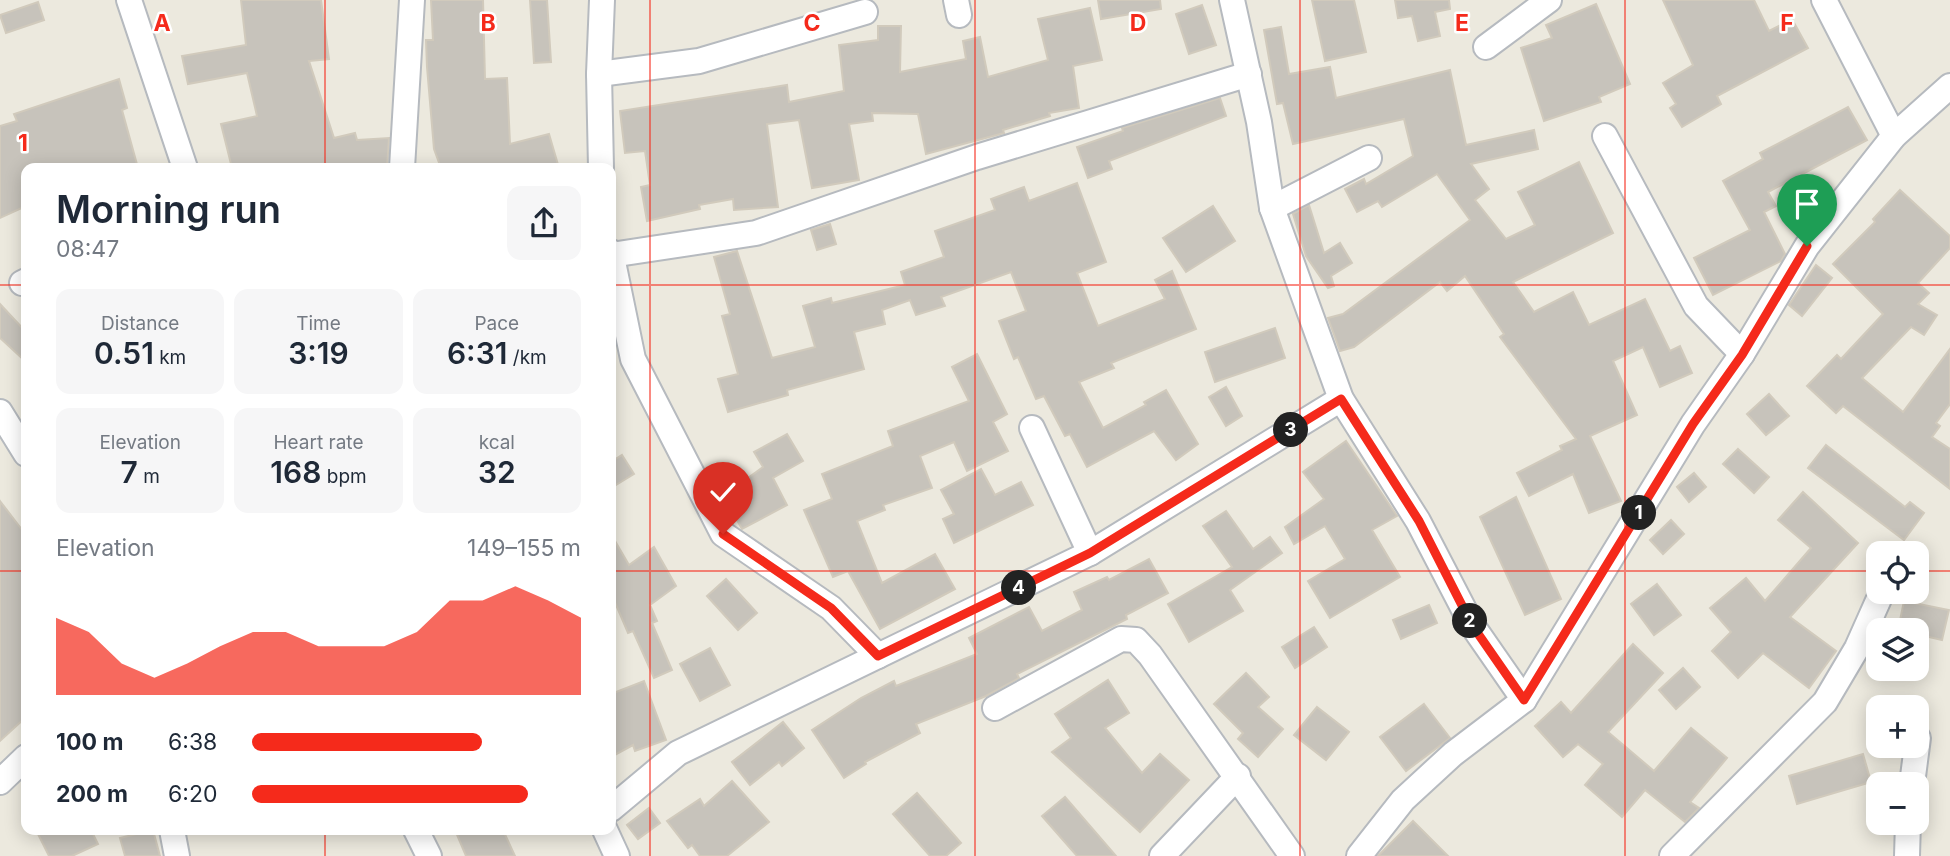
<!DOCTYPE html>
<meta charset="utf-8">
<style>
:root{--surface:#fff;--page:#f6f6f7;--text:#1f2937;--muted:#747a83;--accent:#f52a1b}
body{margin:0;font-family:Inter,sans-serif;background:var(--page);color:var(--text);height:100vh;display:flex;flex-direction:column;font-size:26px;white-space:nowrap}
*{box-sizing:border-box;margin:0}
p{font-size:23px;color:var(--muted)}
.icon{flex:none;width:38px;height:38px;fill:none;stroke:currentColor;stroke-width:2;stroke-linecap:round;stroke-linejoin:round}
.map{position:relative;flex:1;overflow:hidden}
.details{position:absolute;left:21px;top:163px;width:595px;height:672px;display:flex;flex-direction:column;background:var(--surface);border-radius:14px;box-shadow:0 4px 18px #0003}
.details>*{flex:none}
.controls{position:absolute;left:1866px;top:541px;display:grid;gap:14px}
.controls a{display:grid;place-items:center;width:63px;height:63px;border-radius:14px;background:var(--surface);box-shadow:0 4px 18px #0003;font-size:35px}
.pin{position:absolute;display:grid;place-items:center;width:60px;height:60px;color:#fff;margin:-72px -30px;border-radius:50% 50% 50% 0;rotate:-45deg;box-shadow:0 0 7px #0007}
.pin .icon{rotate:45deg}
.km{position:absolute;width:35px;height:35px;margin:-18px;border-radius:50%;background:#222;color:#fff;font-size:19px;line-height:35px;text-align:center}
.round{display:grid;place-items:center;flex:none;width:74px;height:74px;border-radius:14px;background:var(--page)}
.overview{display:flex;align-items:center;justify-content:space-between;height:119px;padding:0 35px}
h1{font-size:38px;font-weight:600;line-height:52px}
.figures{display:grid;grid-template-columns:repeat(3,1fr);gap:10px;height:119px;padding:7px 35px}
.figures div{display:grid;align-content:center;border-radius:14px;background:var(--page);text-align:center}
.figures b{font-size:30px;font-weight:600}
.figures small{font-size:19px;font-weight:400}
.figures p{font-size:19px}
.chart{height:196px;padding:14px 35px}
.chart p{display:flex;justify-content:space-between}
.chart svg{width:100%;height:126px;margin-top:7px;fill:var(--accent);opacity:.7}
ul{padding:0 35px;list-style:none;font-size:23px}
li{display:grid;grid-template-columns:112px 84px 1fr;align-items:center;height:52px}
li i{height:18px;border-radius:9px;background:var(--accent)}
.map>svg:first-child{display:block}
.building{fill:#c7c3bb;stroke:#d1cabc;stroke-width:2}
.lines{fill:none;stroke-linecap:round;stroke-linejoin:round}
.minor-casing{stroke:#b6babf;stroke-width:28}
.minor{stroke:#fff;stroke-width:24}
.route-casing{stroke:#fff;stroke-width:14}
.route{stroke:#f52a1b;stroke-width:9}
.grid{fill:none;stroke:#f52a1b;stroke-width:2;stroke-opacity:0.55}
.grid-label{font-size:23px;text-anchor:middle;font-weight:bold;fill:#f52a1b;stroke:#fff;stroke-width:5;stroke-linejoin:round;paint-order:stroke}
</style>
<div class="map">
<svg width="1950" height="856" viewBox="0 0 1950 856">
<rect width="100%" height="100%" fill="#ece9de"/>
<g class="building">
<polygon points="241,0 321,0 329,59 309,61 334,138 355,133 357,140 389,138 387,168 232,168 221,124 257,116 247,73 188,84 182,56 246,45"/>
<polygon points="431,0 483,0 485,79 507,78 510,144 549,134 559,168 441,168 434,149 427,67 426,40 433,40"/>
<polygon points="530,0 547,0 551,62 534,63"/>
<polygon points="1098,0 1160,0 1161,9 1101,19"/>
<polygon points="1312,0 1354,0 1366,52 1325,61"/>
<polygon points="1395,0 1449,0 1450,9 1435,12 1440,36 1418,41 1412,16 1398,18"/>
<polygon points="1663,0 1754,0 1769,31 1792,19 1808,48 1717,96 1721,104 1682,127 1670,108 1676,104 1663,83 1693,65"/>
<polygon points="38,2 44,20 6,33 0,15"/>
<polygon points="1596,4 1630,84 1599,97 1601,102 1544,121 1521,48 1552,38 1546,25"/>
<polygon points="1202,5 1216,45 1189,54 1176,14"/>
<polygon points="1090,8 1102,60 1073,66 1079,108 1049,113 1050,116 1003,130 1004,133 926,154 918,114 872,113 873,121 849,124 859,180 812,188 799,120 767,124 778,207 734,210 733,199 699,205 700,209 647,221 641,187 650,185 645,151 625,153 620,111 787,85 789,102 844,91 839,45 878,40 878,26 901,26 900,72 966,59 963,41 980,37 988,77 1048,60 1038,19"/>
<polygon points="1281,27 1289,74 1330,67 1336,98 1450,70 1466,145 1534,130 1538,149 1471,164 1489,189 1475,200 1506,239 1535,225 1518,192 1579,162 1613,233 1513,282 1534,312 1573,292 1589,325 1645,299 1670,351 1680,346 1692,373 1660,387 1643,347 1613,361 1637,415 1590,436 1621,501 1589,513 1573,474 1529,496 1517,473 1562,450 1560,446 1576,439 1500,337 1504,334 1465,276 1447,291 1440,282 1354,347 1340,351 1328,318 1343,314 1470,220 1437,174 1382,207 1378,201 1357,212 1345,189 1364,179 1366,184 1413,156 1404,119 1293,144 1283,103 1277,104 1264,30"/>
<polygon points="119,79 127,108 122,110 138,168 26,168 26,206 0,218 0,126 17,121 14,114"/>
<polygon points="1220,98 1226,116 1109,161 1112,169 1088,178 1077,147 1123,131 1122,128"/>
<polygon points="1848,107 1867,140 1768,192 1776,206 1764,212 1785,254 1781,261 1713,295 1694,258 1750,230 1723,181 1763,159 1760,153"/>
<polygon points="1077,183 1106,262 1077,273 1098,326 1165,299 1155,280 1172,271 1196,329 1111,363 1114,368 1079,382 1103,428 1146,405 1144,402 1166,390 1198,444 1176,460 1154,431 1087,467 1070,434 1065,436 1044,396 1036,399 1018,357 1014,359 999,321 1026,311 1011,272 941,297 945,306 916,315 910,300 882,310 885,324 854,332 864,369 787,390 788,395 728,412 718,379 738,374 722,316 730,314 714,257 737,251 772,358 815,347 803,306 831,298 832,303 905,285 901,272 944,257 935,231 995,210 991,199 1024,187 1029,201"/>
<polygon points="1900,190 1950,236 1950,248 1918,283 1929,293 1918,304 1937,315 1924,335 1911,327 1862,378 1903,412 1950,349 1950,404 1936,423 1940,426 1932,437 1950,449 1950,489 1843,406 1836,413 1807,386 1837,355 1841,359 1883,314 1833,264 1875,222 1873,219"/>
<polygon points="1309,205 1324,253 1340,243 1352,263 1331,276 1334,286 1328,288 1306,256 1293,214"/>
<polygon points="1213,206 1235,241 1186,272 1163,238"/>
<polygon points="830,224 836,244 817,250 811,230"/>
<polygon points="1816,265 1832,278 1802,316 1789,305"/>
<polygon points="0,304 26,332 26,362 0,338"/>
<polygon points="1275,328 1285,358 1215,382 1205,352"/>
<polygon points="977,354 1007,414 993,422 1008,451 967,471 954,442 920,456 932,488 883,505 885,510 857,521 882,583 935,554 955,589 880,629 848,571 833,577 804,510 832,499 822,474 893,446 888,431 969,401 952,367"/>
<polygon points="1226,387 1242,416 1226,426 1209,397"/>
<polygon points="1769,394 1789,416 1766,435 1747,414"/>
<polygon points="787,434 803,461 773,478 787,505 742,529 723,496 763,467 754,452"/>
<polygon points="1346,441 1397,516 1372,530 1400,577 1330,618 1308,581 1345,559 1325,526 1294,544 1285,527 1324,499 1303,472"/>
<polygon points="1826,445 1905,507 1910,502 1924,513 1904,540 1808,468"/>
<polygon points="1738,449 1769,477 1754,493 1723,464"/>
<polygon points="622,455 634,474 611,488 611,462"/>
<polygon points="981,469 995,495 1021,482 1033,505 954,543 943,519 954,514 941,490"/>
<polygon points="1694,473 1706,487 1689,502 1677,487"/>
<polygon points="1803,492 1858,543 1790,617 1836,651 1809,688 1763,653 1738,678 1712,651 1731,632 1710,608 1746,578 1765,601 1811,548 1778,520"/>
<polygon points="1516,497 1561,599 1525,615 1480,517"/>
<polygon points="0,501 26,535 26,717 0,741"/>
<polygon points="1226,511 1253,549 1270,537 1282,553 1230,590 1243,611 1189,642 1168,604 1232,567 1203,526"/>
<polygon points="1671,520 1684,534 1663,554 1650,540"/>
<polygon points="611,534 629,565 654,547 676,586 650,605 657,621 652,623 672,670 654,678 633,631 628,633 611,593"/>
<polygon points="1149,559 1168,593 1126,615 1127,619 1017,674 1019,678 986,696 916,724 920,733 865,762 866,764 844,778 812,730 861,698 894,681 896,686 977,654 969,638 1029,607 1042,631 1082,610 1074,592 1107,577 1109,580"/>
<polygon points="726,579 757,613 738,630 707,596"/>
<polygon points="1657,584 1681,615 1654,635 1631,604"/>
<polygon points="1904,601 1949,610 1942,640 1916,634 1916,630 1898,630"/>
<polygon points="1429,605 1437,623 1401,639 1393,620"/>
<polygon points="1314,627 1327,647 1295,668 1282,647"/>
<polygon points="1633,644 1663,673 1608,732 1654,771 1691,728 1727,758 1690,802 1699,808 1685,822 1645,790 1622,817 1585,785 1603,764 1578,744 1563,757 1535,726 1561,702 1571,713"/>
<polygon points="710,648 730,685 700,701 680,664"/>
<polygon points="1683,668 1700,687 1676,709 1659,690"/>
<polygon points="1246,673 1269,697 1258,707 1283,729 1258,757 1238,739 1243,733 1214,704"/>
<polygon points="1108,680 1129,713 1105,728 1142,773 1160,754 1189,780 1140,832 1052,752 1071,738 1055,714"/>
<polygon points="644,681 666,740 635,751 633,745 611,757 611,694"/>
<polygon points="1424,704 1450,738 1406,771 1380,737"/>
<polygon points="1317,707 1349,732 1326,760 1294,735"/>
<polygon points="783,722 804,748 782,766 779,762 750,785 732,762"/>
<polygon points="1863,754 1871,782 1797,804 1789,776"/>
<polygon points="732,781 769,822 727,856 700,856 692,845 688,848 667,821 700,799 704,806"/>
<polygon points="917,793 961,843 946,856 930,856 893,814"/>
<polygon points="1065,797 1116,856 1077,856 1042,816"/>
<polygon points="649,808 660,823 638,839 627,825"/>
<polygon points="1413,821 1448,856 1378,856"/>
<polygon points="36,830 91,830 98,844 72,856 49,856"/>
<polygon points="153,830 160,856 125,856 120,838"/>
<polygon points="455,830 503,830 515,856 466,856"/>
</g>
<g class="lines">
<defs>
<g id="minor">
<polyline points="129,0 185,168"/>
<polyline points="956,0 959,15"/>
<polyline points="1232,0 1259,122 1272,208 1341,399 1418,521 1472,625 1524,700"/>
<polyline points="1824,0 1894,136"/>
<polyline points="1486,47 1549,0"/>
<polyline points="599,74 699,61 865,12"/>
<polyline points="1605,136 1696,306 1742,354"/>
<polyline points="402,168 412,0"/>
<polyline points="601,168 599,74 602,0"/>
<polyline points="1272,208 1369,158"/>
<polyline points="611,252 633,359 723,534 831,608 878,656"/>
<polyline points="611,255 756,233 977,157 1249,74"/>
<polyline points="22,283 26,281"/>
<polyline points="0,412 26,454"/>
<polyline points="1032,428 1090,553"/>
<polyline points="995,708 1121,639 1136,640 1150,655 1292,856"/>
<polyline points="0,782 26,757"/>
<polyline points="1912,784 1918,738"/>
<polyline points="611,809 678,753 1090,553 1341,399"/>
<polyline points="172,830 177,856"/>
<polyline points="416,830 429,856"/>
<polyline points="605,830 617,856"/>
<polyline points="1162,856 1238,776"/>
<polyline points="1359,856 1403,800 1453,754 1524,700 1693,424 1742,354 1807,246 1894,136 1950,86"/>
<polyline points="1672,856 1825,702 1857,648 1882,592"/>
<polyline points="1907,856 1908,822"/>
</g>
</defs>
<use href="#minor" class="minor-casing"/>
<use href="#minor" class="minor"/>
</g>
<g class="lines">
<defs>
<polyline id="route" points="723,534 831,608 878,656 1090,553 1341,399 1419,521 1472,625 1524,700 1693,424 1742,355 1807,246"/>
</defs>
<use href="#route" class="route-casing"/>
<use href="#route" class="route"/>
</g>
<path class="grid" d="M325 0V168M650 0V856M975 0V856M1300 0V856M1625 0V856M0 285H26M611 285H1950M0 571H26M611 571H1878M1916 571H1950M325 830V856"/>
<g class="grid-label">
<text x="162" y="31">A</text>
<text x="488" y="31">B</text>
<text x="812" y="31">C</text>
<text x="1138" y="31">D</text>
<text x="1462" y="31">E</text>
<text x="1787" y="31">F</text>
<text x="23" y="151">1</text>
</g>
</svg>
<div class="controls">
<a><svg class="icon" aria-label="locate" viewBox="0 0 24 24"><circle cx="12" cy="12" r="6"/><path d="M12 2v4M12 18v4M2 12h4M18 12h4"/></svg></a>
<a><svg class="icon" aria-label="layers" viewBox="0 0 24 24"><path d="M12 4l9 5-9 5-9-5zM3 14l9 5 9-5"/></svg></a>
<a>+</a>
<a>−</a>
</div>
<div class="pin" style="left:1807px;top:246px;background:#1e9e55"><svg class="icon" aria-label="arrive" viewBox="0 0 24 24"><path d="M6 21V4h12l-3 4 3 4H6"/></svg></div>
<div class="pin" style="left:723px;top:534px;background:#d93025"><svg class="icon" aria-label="check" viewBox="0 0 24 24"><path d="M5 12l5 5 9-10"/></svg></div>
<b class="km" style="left:1639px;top:513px">1</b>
<b class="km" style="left:1470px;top:621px">2</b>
<b class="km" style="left:1291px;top:430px">3</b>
<b class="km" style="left:1019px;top:588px">4</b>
<section class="details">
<div class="overview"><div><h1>Morning run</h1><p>08:47</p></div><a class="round"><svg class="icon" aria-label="share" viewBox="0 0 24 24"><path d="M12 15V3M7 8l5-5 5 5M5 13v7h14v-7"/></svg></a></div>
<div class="figures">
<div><p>Distance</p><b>0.51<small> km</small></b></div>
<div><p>Time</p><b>3:19</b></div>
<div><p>Pace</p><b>6:31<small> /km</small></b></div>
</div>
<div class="figures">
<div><p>Elevation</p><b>7<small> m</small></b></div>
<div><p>Heart rate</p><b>168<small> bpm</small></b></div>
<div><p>kcal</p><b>32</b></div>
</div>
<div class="chart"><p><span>Elevation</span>149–155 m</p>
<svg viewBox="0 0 160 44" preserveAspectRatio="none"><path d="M0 44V17L10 22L20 33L30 38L40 33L50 27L60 22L70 22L80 27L90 27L100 27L110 22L120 11L130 11L140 6L150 11L160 17V44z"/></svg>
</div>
<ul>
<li><b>100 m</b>6:38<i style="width:70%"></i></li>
<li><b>200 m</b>6:20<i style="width:84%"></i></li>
</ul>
</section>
</div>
